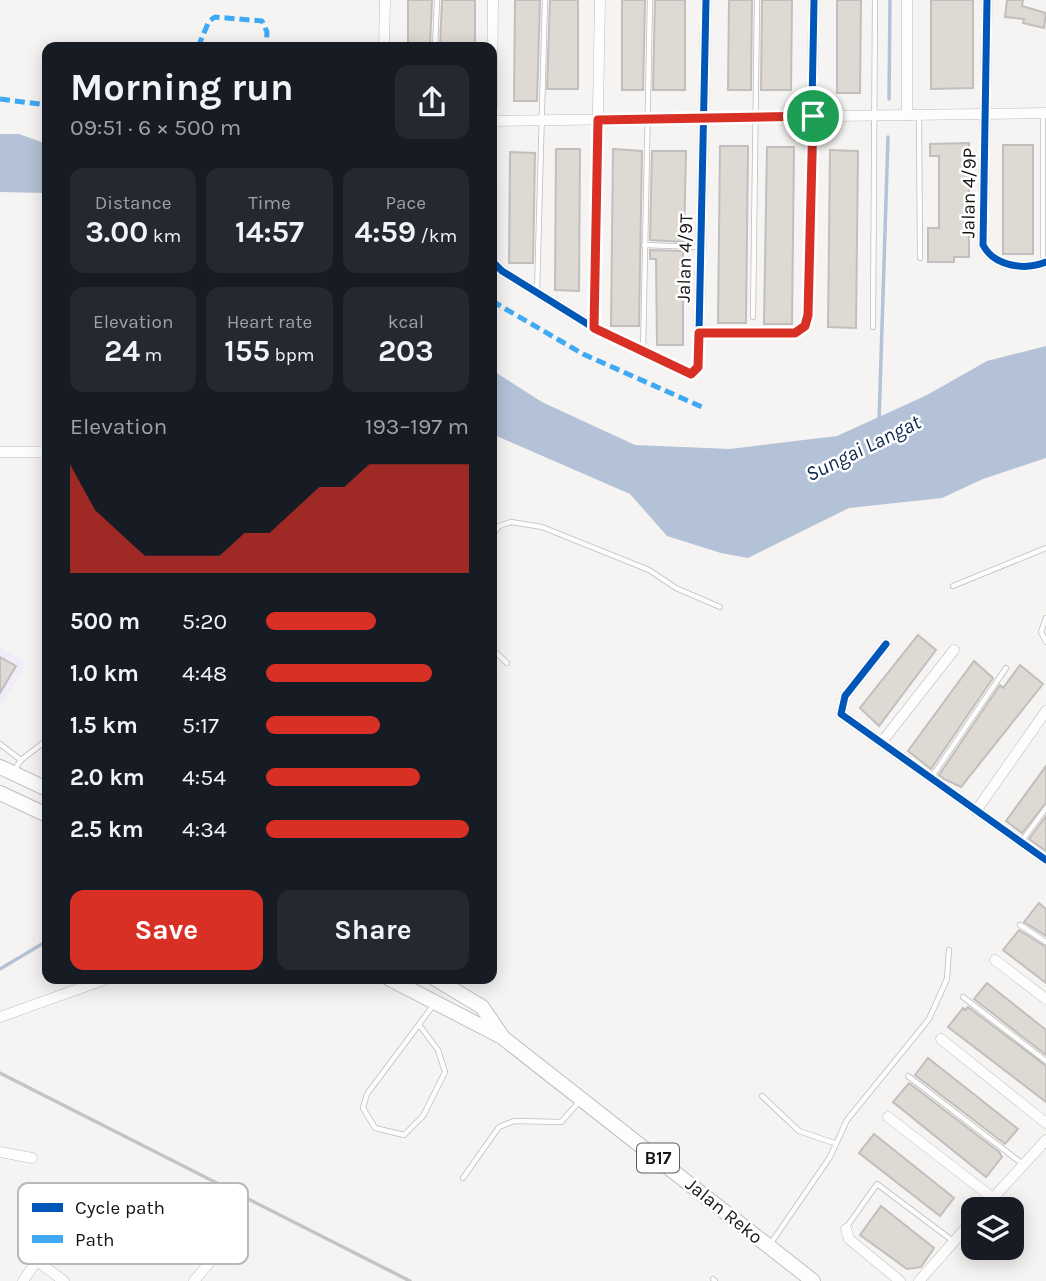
<!DOCTYPE html>
<meta charset="utf-8">
<style>
:root{--surface:#171b24;--page:#242831;--text:#f1f3f6;--muted:#9ea1a6;--accent:#d93025}
body{margin:0;font-family:Karla,sans-serif;background:var(--page);color:var(--text);height:100vh;display:flex;flex-direction:column;font-size:26px;white-space:nowrap}
*{box-sizing:border-box;margin:0}
p{font-size:23px;color:var(--muted)}
.icon{flex:none;width:38px;height:38px;fill:none;stroke:currentColor;stroke-width:2;stroke-linecap:round;stroke-linejoin:round}
.map{position:relative;flex:1;overflow:hidden}
.side{position:absolute;left:42px;top:42px;width:455px;height:942px;display:flex;flex-direction:column;background:var(--surface);border-radius:14px;box-shadow:0 4px 18px #0003}
.side>*{flex:none}
.controls{position:absolute;left:961px;top:1197px;display:grid;gap:14px}
.controls a{display:grid;place-items:center;width:63px;height:63px;border-radius:14px;background:var(--surface);box-shadow:0 4px 18px #0003;font-size:35px}
.pin{position:absolute;display:grid;place-items:center;width:60px;height:60px;color:#fff;margin:-30px;border:4px solid #fff;border-radius:50%;box-shadow:0 2px 7px #0007}
.round{display:grid;place-items:center;flex:none;width:74px;height:74px;border-radius:14px;background:var(--page)}
.summary{display:flex;align-items:center;justify-content:space-between;height:119px;padding:0 28px}
h1{font-size:38px;font-weight:700;line-height:52px}
.metrics{display:grid;grid-template-columns:repeat(3,1fr);gap:10px;height:119px;padding:7px 28px}
.metrics div{display:grid;align-content:center;border-radius:14px;background:var(--page);text-align:center}
.metrics b{font-size:30px;font-weight:700}
.metrics small{font-size:19px;font-weight:400}
.metrics p{font-size:19px}
.chart{height:196px;padding:14px 28px}
.chart p{display:flex;justify-content:space-between}
.chart svg{width:100%;height:126px;margin-top:7px;fill:var(--accent);opacity:.7}
.button{display:flex;gap:14px;margin-top:auto;padding:14px 28px}
.button a{flex:1;height:80px;border-radius:14px;background:var(--accent);color:#fff;font-size:28px;font-weight:700;line-height:80px;text-align:center}
.button a+a{background:var(--page);color:var(--text)}
ul{padding:0 28px;list-style:none;font-size:23px}
li{display:grid;grid-template-columns:112px 84px 1fr;align-items:center;height:52px}
li i{height:18px;border-radius:9px;background:var(--accent)}
.map>svg:first-child{display:block}
.commercial{fill:#f1edf8}
.water{fill:#b4c2d7}
.lines{fill:none;stroke-linecap:round;stroke-linejoin:round}
.stream{stroke:#b4c2d7;stroke-width:3.5}
.building{fill:#ded9d2;stroke:#c1bfbd;stroke-width:2}
.lane-casing{stroke:#bfbebc;stroke-width:6}
.street-casing{stroke:#bfbebc;stroke-width:11}
.primary-casing{stroke:#bfbebc;stroke-width:16}
.lane{stroke:#fefdfd;stroke-width:4.5}
.street{stroke:#fefdfd;stroke-width:10}
.primary{stroke:#fefdfd;stroke-width:14}
.rail{stroke:#c5c4c4;stroke-width:3.5}
.quiet{stroke:#3fa9f5;stroke-width:5;stroke-dasharray:10 5;stroke-linecap:butt}
.cycleway-casing{stroke:#fff;stroke-width:11}
.cycleway{stroke:#0057b8;stroke-width:7}
.route-casing{stroke:#fff;stroke-width:14}
.route{stroke:#d93025;stroke-width:9}
.labels{text-anchor:middle;dominant-baseline:central;stroke-width:5;stroke-linejoin:round;paint-order:stroke}
.shield{fill:#fff;stroke:#5d5c5b;stroke-width:2}
.shield-label{font-size:18px;font-weight:bold;fill:#171615}
.street-label{font-size:19px;fill:#171615;stroke:#fff}
.water-label{font-size:21px;font-style:italic;fill:#0d2850;stroke:#fff}
.key{fill:#fff;stroke:#b9b9b9;stroke-width:2}
.key-label{font-size:19px;fill:#171615}
</style>
<div class="map">
<svg width="1046" height="1281" viewBox="0 0 1046 1281">
<rect width="100%" height="100%" fill="#f6f4f2"/>
<polygon class="commercial" points="0,647 27,663 0,708"/>
<g class="water">
<polygon points="0,134 19,134 47,144 47,193 0,192"/>
<polygon points="1046,346 1046,458 983,479 942,498 849,508 748,558 721,553 667,536 630,494 492,434 492,370 542,402 635,445 730,449 837,436 927,395 987,361"/>
</g>
<g class="lines">
<g class="stream">
<polyline points="889,99 890,0"/>
<polyline points="879,422 888,137"/>
<polyline points="0,969 47,941"/>
</g>
</g>
<g class="building">
<polygon points="408,0 432,0 430,47 408,47"/>
<polygon points="442,0 475,0 475,47 440,47"/>
<polygon points="515,0 540,0 537,101 514,101"/>
<polygon points="550,0 578,0 578,89 547,89"/>
<polygon points="622,0 645,0 643,90 622,90"/>
<polygon points="655,0 685,0 685,90 653,90"/>
<polygon points="729,0 752,0 751,90 728,90"/>
<polygon points="762,0 792,0 791,90 761,90"/>
<polygon points="837,0 861,0 860,93 837,93"/>
<polygon points="931,0 973,0 973,88 931,89"/>
<polygon points="1007,0 1023,0 1022,6 1046,13 1044,28 1023,23 1024,19 1005,17"/>
<polygon points="969,143 969,257 954,257 954,262 928,262 928,228 939,228 939,156 930,156 930,144"/>
<rect x="1003" y="145" width="30" height="109"/>
<polygon points="720,146 748,146 746,323 718,323"/>
<polygon points="767,147 794,147 792,324 764,324"/>
<polygon points="556,149 580,149 579,291 555,290"/>
<polygon points="613,149 642,151 639,326 611,326"/>
<polygon points="830,150 858,151 856,328 828,327"/>
<polygon points="652,151 686,151 684,242 650,240"/>
<polygon points="510,152 535,153 533,263 509,263"/>
<polygon points="650,250 683,251 683,345 657,345 656,259 650,259"/>
<polygon points="918,635 936,650 879,726 860,708"/>
<polygon points="0,657 16,666 0,693"/>
<polygon points="974,661 993,678 931,769 908,751"/>
<polygon points="1020,665 1043,684 961,787 944,779 939,775 1000,685 1003,688"/>
<polygon points="1046,766 1046,803 1022,833 1006,821"/>
<polygon points="1046,816 1046,851 1029,839"/>
<polygon points="1039,903 1046,909 1046,936 1024,922"/>
<polygon points="1019,930 1046,947 1046,983 1003,950"/>
<polygon points="987,983 1046,1030 1046,1055 974,999"/>
<polygon points="968,1007 1046,1066 1046,1102 948,1027 963,1008 965,1010"/>
<polygon points="928,1058 1018,1129 1005,1144 915,1075"/>
<polygon points="909,1083 999,1152 1002,1157 986,1177 893,1102"/>
<polygon points="874,1134 954,1198 940,1216 859,1153"/>
<polygon points="881,1206 934,1248 921,1267 907,1269 860,1235"/>
</g>
<g class="lines">
<defs>
<g id="lane">
<polyline points="435,47 437,0"/>
<polyline points="1043,114 1043,263"/>
<polyline points="919,116 920,258"/>
<polyline points="644,245 699,247"/>
<polyline points="537,293 545,0"/>
<polyline points="753,317 757,0"/>
<polyline points="873,327 875,0"/>
<polyline points="643,353 650,0"/>
<polyline points="492,536 499,526 511,522 542,527 649,570 676,588 720,607"/>
<polyline points="953,586 1046,548"/>
<polyline points="1046,618 1041,632 1046,642"/>
<polyline points="492,649 507,663"/>
<polyline points="0,744 21,760 13,772"/>
<polyline points="21,760 47,740"/>
<polyline points="931,778 1006,668"/>
<polyline points="1021,842 1046,808"/>
<polyline points="1020,925 1046,942"/>
<polyline points="963,997 1046,1061"/>
<polyline points="420,1026 438,1050 445,1072 423,1116 404,1135 375,1128 363,1108 367,1094 435,1003"/>
<polyline points="908,1076 1024,1165"/>
<polyline points="762,1096 799,1131 834,1143"/>
<polyline points="463,1178 499,1127 514,1121 561,1122 580,1101"/>
<polyline points="846,1228 877,1184 953,1241"/>
<polyline points="771,1243 830,1157 847,1120 929,1019 947,979 949,950"/>
<polyline points="713,1279 715,1281"/>
</g>
<g id="street">
<polyline points="706,0 699,333 795,333 805,326 808,315 814,0"/>
<path d="M987 0 983 245C994 266 1024 271 1046 262"/>
<polyline points="384,47 385,0"/>
<polyline points="492,106 493,0"/>
<polyline points="907,115 907,0"/>
<polyline points="492,121 1046,113"/>
<polyline points="492,182 492,261 502,271 594,328 687,373 691,374 698,367 699,333"/>
<polyline points="594,328 600,0"/>
<polyline points="0,452 47,452"/>
<polyline points="886,644 845,696 841,714 1046,860"/>
<polyline points="881,743 954,650"/>
<polyline points="976,811 1046,711"/>
<polyline points="995,960 1046,999"/>
<polyline points="0,1017 109,978"/>
<polyline points="941,1039 1046,1123"/>
<polyline points="888,1117 993,1198"/>
<polyline points="0,1152 32,1158"/>
<polyline points="983,1209 1046,1140"/>
<polyline points="846,1229 849,1239 900,1281"/>
<polyline points="38,1262 64,1281"/>
<polyline points="23,1281 60,1227"/>
<polyline points="194,1281 238,1229"/>
<polyline points="919,1281 973,1220"/>
</g>
<g id="primary">
<polyline points="0,767 47,789"/>
<polyline points="0,793 47,815"/>
<polyline points="388,978 502,1037 813,1281"/>
<polyline points="434,978 482,1007 502,1036"/>
</g>
</defs>
<use href="#lane" class="lane-casing"/>
<use href="#street" class="street-casing"/>
<use href="#primary" class="primary-casing"/>
<use href="#lane" class="lane"/>
<use href="#street" class="street"/>
<use href="#primary" class="primary"/>
<polyline class="rail" points="0,1073 410,1281"/>
<g class="quiet">
<polyline points="198,47 209,21 215,17 262,21 267,32 266,47"/>
<polyline points="0,99 47,105"/>
<polyline points="492,301 583,354 702,407"/>
</g>
<defs>
<g id="cycleway">
<polyline points="706,0 699,333 795,333 805,326 808,315 814,0"/>
<path d="M987 0 983 245C994 266 1024 271 1046 262"/>
<polyline points="492,182 492,261 502,271 594,328 687,373 691,374 698,367 699,333"/>
<polyline points="886,644 845,696 841,714 1046,860"/>
</g>
</defs>
<use href="#cycleway" class="cycleway-casing"/>
<use href="#cycleway" class="cycleway"/>
</g>
<g class="lines">
<defs>
<polygon id="route" points="813,116 808,315 805,326 795,333 699,333 698,367 691,374 594,328 598,120"/>
</defs>
<use href="#route" class="route-casing"/>
<use href="#route" class="route"/>
</g>
<g class="labels">
<rect class="shield" x="637" y="1143.5" width="42" height="29" rx="5"/>
<g class="shield-label">
<text x="658" y="1158">B17</text>
</g>
<g class="street-label">
<text transform="translate(969 193) rotate(-89)">Jalan 4/9P</text>
<text transform="translate(685 258) rotate(-88)">Jalan 4/9T</text>
<text transform="translate(724 1211) rotate(39)">Jalan Reko</text>
</g>
<g class="water-label">
<text transform="translate(863 448) rotate(-26)">Sungai Langat</text>
</g>
</g>
<rect x="18" y="1183" width="230" height="81" rx="10" class="key"/>
<rect x="32" y="1203" width="31" height="9" fill="#0057b8"/>
<rect x="32" y="1235" width="31" height="8" fill="#3fa9f5"/>
<g class="key-label">
<text x="75" y="1214">Cycle path</text>
<text x="75" y="1246">Path</text>
</g>
</svg>
<div class="controls">
<a><svg class="icon" aria-label="layers" viewBox="0 0 24 24"><path d="M12 4l9 5-9 5-9-5zM3 14l9 5 9-5"/></svg></a>
</div>
<div class="pin" style="left:813px;top:116px;background:#1e9e55"><svg class="icon" aria-label="arrive" viewBox="0 0 24 24"><path d="M6 21V4h12l-3 4 3 4H6"/></svg></div>
<section class="side">
<div class="summary"><div><h1>Morning run</h1><p>09:51 · 6 × 500 m</p></div><a class="round"><svg class="icon" aria-label="share" viewBox="0 0 24 24"><path d="M12 15V3M7 8l5-5 5 5M5 13v7h14v-7"/></svg></a></div>
<div class="metrics">
<div><p>Distance</p><b>3.00<small> km</small></b></div>
<div><p>Time</p><b>14:57</b></div>
<div><p>Pace</p><b>4:59<small> /km</small></b></div>
</div>
<div class="metrics">
<div><p>Elevation</p><b>24<small> m</small></b></div>
<div><p>Heart rate</p><b>155<small> bpm</small></b></div>
<div><p>kcal</p><b>203</b></div>
</div>
<div class="chart"><p><span>Elevation</span>193–197 m</p>
<svg viewBox="0 0 160 44" preserveAspectRatio="none"><path d="M0 44V6L10 22L20 30L30 38L40 38L50 38L60 38L70 30L80 30L90 22L100 14L110 14L120 6L130 6L140 6L150 6L160 6V44z"/></svg>
</div>
<ul>
<li><b>500 m</b>5:20<i style="width:54%"></i></li>
<li><b>1.0 km</b>4:48<i style="width:82%"></i></li>
<li><b>1.5 km</b>5:17<i style="width:56%"></i></li>
<li><b>2.0 km</b>4:54<i style="width:76%"></i></li>
<li><b>2.5 km</b>4:34<i style="width:100%"></i></li>
</ul>
<div class="button"><a>Save</a><a>Share</a></div>
</section>
</div>
